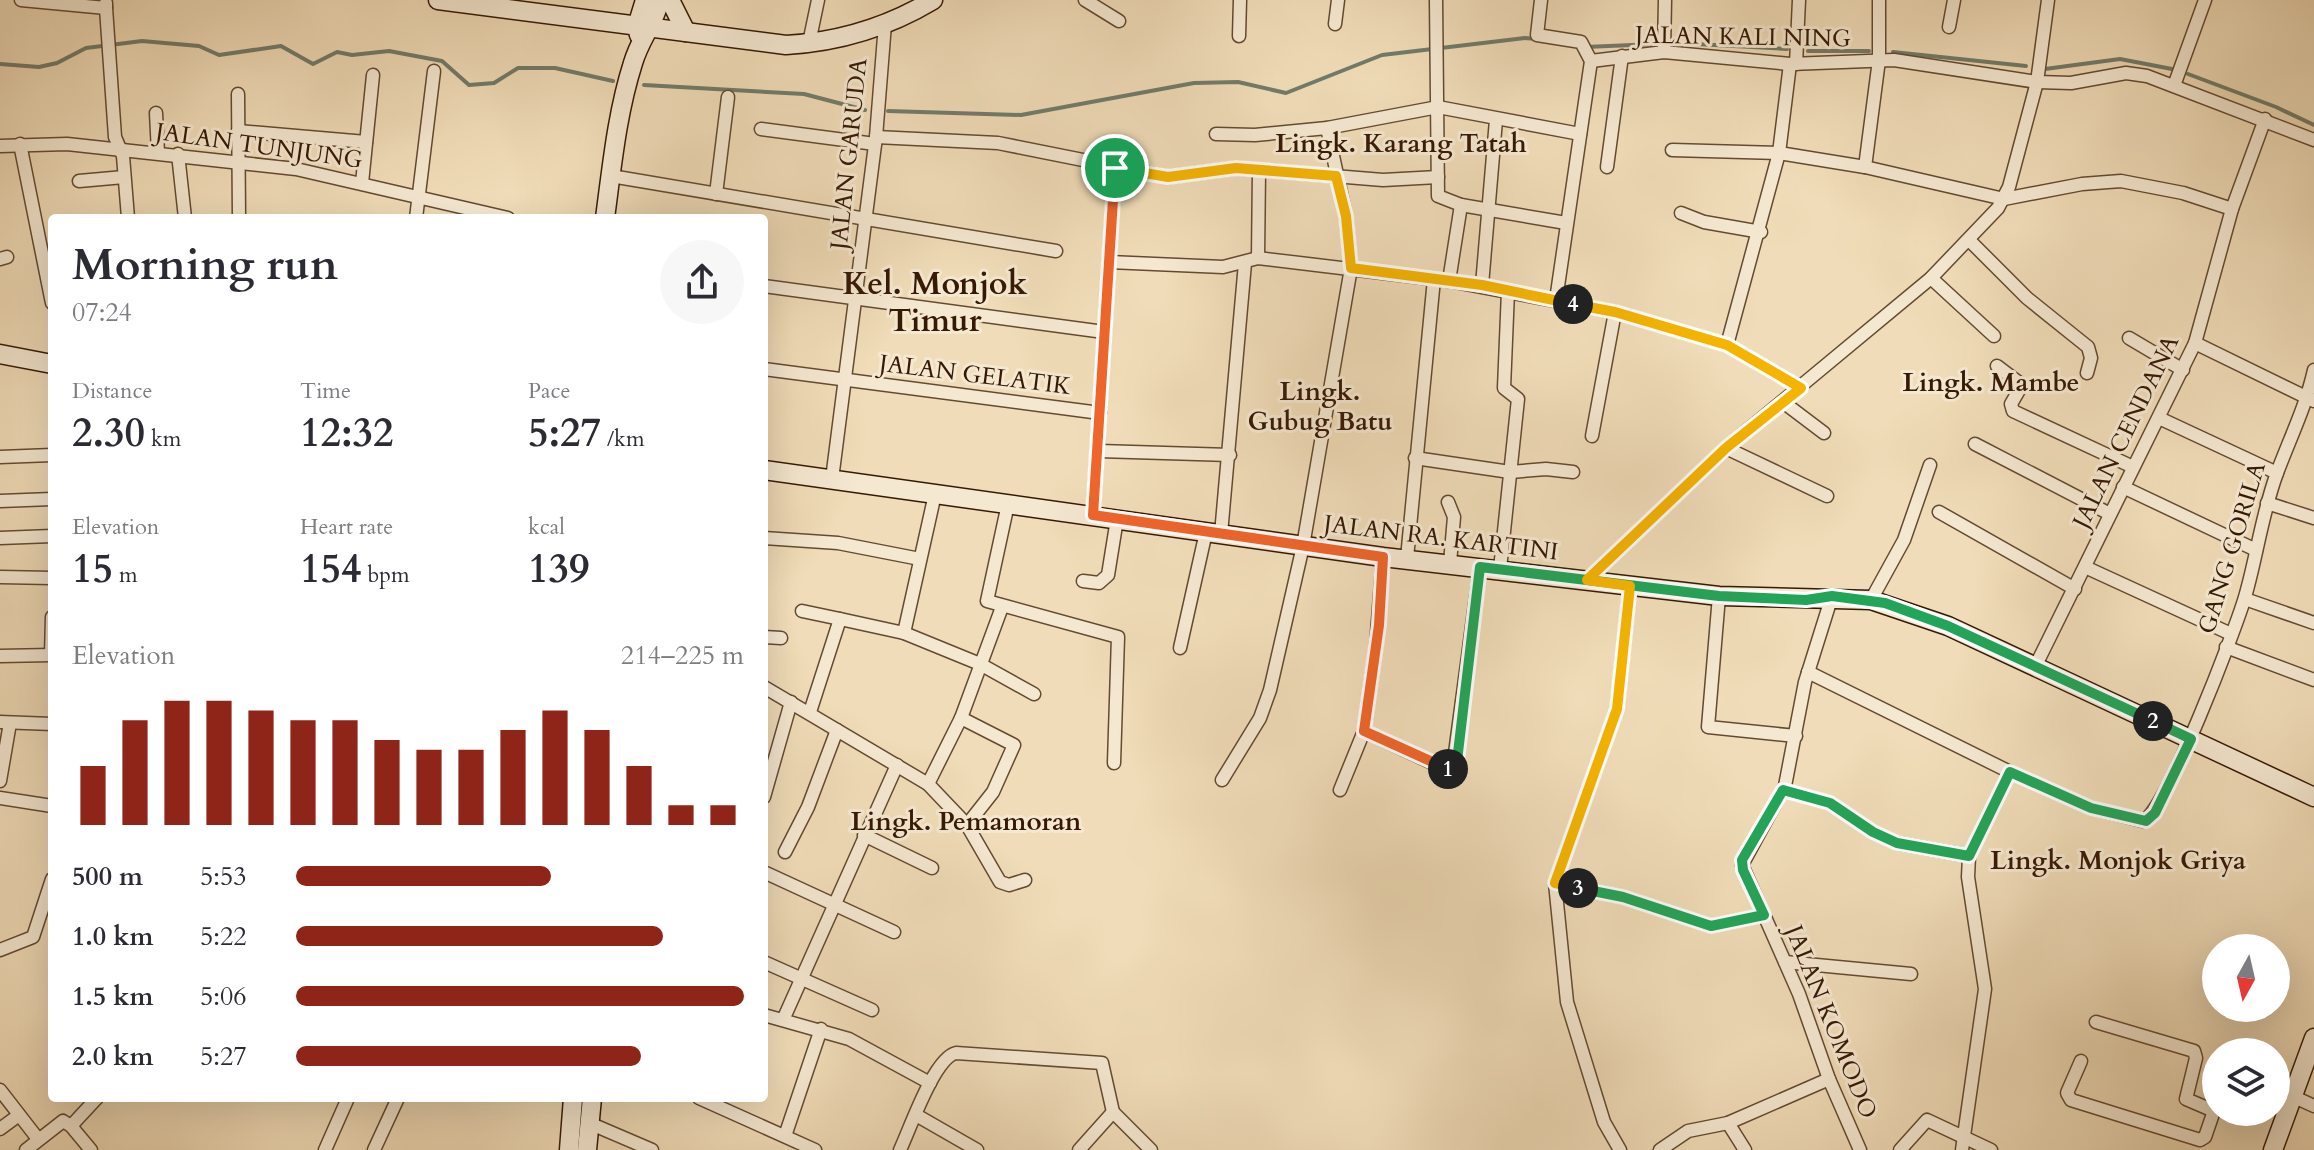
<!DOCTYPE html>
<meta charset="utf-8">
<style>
:root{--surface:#fff;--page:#f7f7f7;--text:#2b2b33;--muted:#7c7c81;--accent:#8f2418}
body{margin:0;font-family:Cardo,serif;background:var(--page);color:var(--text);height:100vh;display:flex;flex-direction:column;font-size:30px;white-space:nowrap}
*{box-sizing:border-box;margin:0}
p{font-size:26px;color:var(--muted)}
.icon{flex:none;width:44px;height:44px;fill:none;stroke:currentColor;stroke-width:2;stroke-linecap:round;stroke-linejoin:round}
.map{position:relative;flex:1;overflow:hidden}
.side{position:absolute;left:48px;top:214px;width:720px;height:888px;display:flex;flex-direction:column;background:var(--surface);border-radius:8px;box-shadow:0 8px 32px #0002}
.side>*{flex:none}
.needle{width:52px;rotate:188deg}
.fabs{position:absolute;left:2202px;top:934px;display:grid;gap:16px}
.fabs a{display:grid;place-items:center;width:88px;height:88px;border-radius:50%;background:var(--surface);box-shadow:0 8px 32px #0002;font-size:40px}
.pin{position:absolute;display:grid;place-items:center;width:68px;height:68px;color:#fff;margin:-34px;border:4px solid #fff;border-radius:50%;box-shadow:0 2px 8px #0007}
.km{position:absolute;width:40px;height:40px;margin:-20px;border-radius:50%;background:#222;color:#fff;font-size:22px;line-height:40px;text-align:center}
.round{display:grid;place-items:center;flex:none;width:84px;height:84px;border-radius:42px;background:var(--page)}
.summary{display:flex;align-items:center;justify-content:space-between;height:136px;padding:0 24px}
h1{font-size:44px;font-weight:700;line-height:60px}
.stats{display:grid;grid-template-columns:repeat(3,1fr);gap:12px;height:136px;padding:8px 24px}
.stats div{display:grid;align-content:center}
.stats b{font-size:40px;font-weight:700}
.stats small{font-size:22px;font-weight:400}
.stats p{font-size:22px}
.chart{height:224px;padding:16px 24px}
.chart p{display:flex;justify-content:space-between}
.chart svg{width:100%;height:144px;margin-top:8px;stroke:var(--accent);stroke-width:6}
ul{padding:0 24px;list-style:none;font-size:26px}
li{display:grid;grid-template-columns:128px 96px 1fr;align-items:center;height:60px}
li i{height:20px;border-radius:10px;background:var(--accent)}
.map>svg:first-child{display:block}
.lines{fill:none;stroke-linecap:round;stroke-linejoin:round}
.stream{stroke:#727b6a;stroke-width:4}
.street-casing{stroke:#644a31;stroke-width:15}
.secondary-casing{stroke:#361904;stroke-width:21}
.street{stroke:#f5e8d1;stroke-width:12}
.secondary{stroke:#f5e8d1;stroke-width:18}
.split-1-casing{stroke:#fff;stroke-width:16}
.split-2-casing{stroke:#fff;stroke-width:16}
.split-3-casing{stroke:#fff;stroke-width:16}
.split-4-casing{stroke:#fff;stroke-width:16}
.split-5-casing{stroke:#fff;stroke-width:16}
.split-1{stroke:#f0652b;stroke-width:10}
.split-2{stroke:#22a559;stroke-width:10}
.split-3{stroke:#22a559;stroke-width:10}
.split-4{stroke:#f5b400;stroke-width:10}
.split-5{stroke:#f5b400;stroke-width:10}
.labels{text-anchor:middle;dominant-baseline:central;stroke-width:6;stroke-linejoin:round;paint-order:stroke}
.street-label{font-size:24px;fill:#361904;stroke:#f5e8d1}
.neighbourhood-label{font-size:26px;font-weight:bold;fill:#361904;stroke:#f5e8d1}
.district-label{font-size:32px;font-weight:bold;fill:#361904;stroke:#f5e8d1}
</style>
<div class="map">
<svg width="2314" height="1150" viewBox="0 0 2314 1150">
<rect width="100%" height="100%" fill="#f0dcb8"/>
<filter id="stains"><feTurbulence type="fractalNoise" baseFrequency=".0025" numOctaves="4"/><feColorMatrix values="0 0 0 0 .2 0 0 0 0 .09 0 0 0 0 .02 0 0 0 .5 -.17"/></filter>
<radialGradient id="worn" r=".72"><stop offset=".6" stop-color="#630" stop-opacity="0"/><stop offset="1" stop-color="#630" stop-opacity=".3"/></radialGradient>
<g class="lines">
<g class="stream">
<polyline points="1677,43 1787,49"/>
<polyline points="1585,47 1656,44"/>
<polyline points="1808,51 1869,51"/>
<polyline points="1893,52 2026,66"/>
<polyline points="0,64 39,67 57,63 86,48 142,41 199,46 219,55 281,46 313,64 337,52 352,55 389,51 442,61 469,85 494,83 518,68 555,68 613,81"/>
<polyline points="2045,69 2120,59 2172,69"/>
<polyline points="2188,74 2276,107 2314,125"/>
<polyline points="644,85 804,94 865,110"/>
<polyline points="888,111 1021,115 1194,83 1238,82 1286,93 1382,55 1525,38 1537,39"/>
</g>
<defs>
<g id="street">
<polyline points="21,0 106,8 106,3"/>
<polyline points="1085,0 1119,21"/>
<polyline points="1436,0 1438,196 1461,205 1566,223"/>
<polyline points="1541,0 1537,35 1581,42 1591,61 1556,300"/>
<polyline points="106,8 115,137 123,156 128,218"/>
<polyline points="1335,24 1338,0"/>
<polyline points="1949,27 1954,0"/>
<polyline points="1239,36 1240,0"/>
<polyline points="809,43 818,0"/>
<polyline points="1664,52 1665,0"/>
<polyline points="1591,61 1664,52 1790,64 1894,60 2037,82 2071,83 2126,73 2147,76 2314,140"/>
<polyline points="1796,64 1799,0"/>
<polyline points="2175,83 2205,0"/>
<polyline points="238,94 239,218"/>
<polyline points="156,113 158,153"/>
<polyline points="761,129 875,144"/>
<polyline points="238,131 366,142"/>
<polyline points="1216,134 1255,135 1327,128 1438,107 1580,134"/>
<polyline points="876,137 998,143 1168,177 1236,168 1383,180 1438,177"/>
<polyline points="20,144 52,303"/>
<polyline points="0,146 67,144 296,169 508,218"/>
<polyline points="1672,150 1779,153 1865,167 2004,199 2082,184 2121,181 2183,193 2232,209"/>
<polyline points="178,154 185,218"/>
<polyline points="1607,167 1622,56"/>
<polyline points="1865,167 1879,60 1879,0"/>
<polyline points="611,176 1056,251"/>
<polyline points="79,181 124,177"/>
<polyline points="362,183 373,75"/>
<polyline points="716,194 728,97"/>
<polyline points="1681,213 1704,222 1761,232"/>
<polyline points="416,218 434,71"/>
<polyline points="1970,241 2027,298 2088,347 2091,358 2087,373"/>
<polyline points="1258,258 1259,170"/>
<polyline points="0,259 7,257"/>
<polyline points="1109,262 1223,267 1258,258 1449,281 1615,312 1727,345 1801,388"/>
<polyline points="1931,278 1994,336"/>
<polyline points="1449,281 1461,205"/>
<polyline points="1482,285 1496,120"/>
<polyline points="764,286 1104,332"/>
<polyline points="2129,338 2183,370"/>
<polyline points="2195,343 2314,401"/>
<polyline points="1727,345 1779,153 1790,64"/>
<polyline points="1997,366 2022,385 2011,404 2013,411 2133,467"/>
<polyline points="764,369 1100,413"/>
<polyline points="1783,402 1824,433"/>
<polyline points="2159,418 2277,473"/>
<polyline points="1592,436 1615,312"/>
<polyline points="1975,444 2110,514"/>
<polyline points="1726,448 1827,496"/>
<polyline points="1099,451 1230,455"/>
<polyline points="0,457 52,455"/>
<polyline points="1415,458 1510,472 1546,469 1573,472"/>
<polyline points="832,479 876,137 885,24"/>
<polyline points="2123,487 2256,550"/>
<polyline points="0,501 52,499"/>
<polyline points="1448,502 1454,517 1450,563"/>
<polyline points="2267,503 2314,518"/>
<polyline points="1008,504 987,601 1118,637 1114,763"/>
<polyline points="1939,512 2075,589"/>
<polyline points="1093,515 1115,168"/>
<polyline points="1221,534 1245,263"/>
<polyline points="0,538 52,536"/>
<polyline points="764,538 838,543 920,559"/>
<polyline points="1407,558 1434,279"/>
<polyline points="2085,567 2231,634"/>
<polyline points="1500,569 1518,399 1504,388 1508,291"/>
<polyline points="0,577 52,578"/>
<polyline points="1587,580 1726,448 1931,278 1998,208 2009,187 2037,82 2048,0"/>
<polyline points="1083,581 1099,583 1108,575 1117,519"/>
<polyline points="1719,596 1708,727 1796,736"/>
<polyline points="1832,596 1805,682 1785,786 1742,865 1799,994 1829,1079 1860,1150"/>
<polyline points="2245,599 2314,623"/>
<polyline points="1871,600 1904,540 1930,465"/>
<polyline points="802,611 840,619"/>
<polyline points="904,633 935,494"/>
<polyline points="764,637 781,638"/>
<polyline points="2226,647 2314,680"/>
<polyline points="1180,648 1206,532"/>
<polyline points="51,655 52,617"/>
<polyline points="0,656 52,655"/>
<polyline points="2035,667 2195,343 2232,209 2265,119"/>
<polyline points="1808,672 2010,772 1969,856 1968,877 1985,989 1962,1150"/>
<polyline points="764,687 928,784 967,825 1000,882 1009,885 1025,880"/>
<polyline points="810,712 840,619 904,633 980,664 1034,694"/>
<polyline points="961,718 1014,745 993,792 967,825"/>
<polyline points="0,722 52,724"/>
<polyline points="1364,731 1445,769 1453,768 1480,567"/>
<path d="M2010 772 2091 808 2143 821C2165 814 2236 628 2245 597 2257 556 2262 513 2277 473 2290 438 2306 406 2314 370"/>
<polyline points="1222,780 1260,718 1270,690 1303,546 1351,268 1346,216 1327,128"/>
<polyline points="0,781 10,723"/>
<polyline points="928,784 961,718 1002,607"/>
<polyline points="1340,790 1364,731 1376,646 1383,557"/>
<polyline points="1783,790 1830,803 1873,832 1897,843 1969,856"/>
<polyline points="764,797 791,702"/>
<polyline points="0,798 52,806"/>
<polyline points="864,835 932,868"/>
<polyline points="785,852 808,807 837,730"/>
<polyline points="766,873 894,932"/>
<polyline points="1555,883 1623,897 1711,926 1764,915"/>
<polyline points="0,950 33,937 52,879"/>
<polyline points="764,962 872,1010"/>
<polyline points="1785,962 1911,974"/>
<polyline points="764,1015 849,1039 930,1083"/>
<polyline points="783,1020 897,765"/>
<polyline points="2096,1022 2194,1051 2196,1058 2186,1099 2214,1111"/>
<polyline points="2081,1061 2067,1093 2071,1100 2200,1140 2205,1137 2216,1105"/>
<polyline points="0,1090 38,1139"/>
<polyline points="2292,1096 2314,1106"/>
<polyline points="699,1098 815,1150"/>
<polyline points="916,1115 977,1150"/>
<polyline points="589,1123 652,1150"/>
<polyline points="1728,1123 1745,1150"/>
<polyline points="71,1126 97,1098"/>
<polyline points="0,1129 19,1115"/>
<polyline points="785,1136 821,1029"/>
<polyline points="26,1150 63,1121 71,1126 91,1150"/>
<polyline points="325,1150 348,1098"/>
<polyline points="374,1150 398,1098"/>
<path d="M900 1150C910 1129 934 1058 956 1053L1102 1063 1113 1112 1151 1150"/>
<polyline points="1079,1150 1113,1112"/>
<polyline points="1620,1150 1604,1122 1567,1002 1555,883 1617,709 1630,586"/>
<polyline points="1660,1150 1688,1131 1728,1123 1829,1079"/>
<polyline points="1900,1150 1927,1120 1991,1150"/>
</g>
<g id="secondary">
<path d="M438 0 786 45C838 42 888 27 933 0"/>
<polyline points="670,0 686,32"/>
<polyline points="639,35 637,26 645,0"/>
<path d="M605 218C612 166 617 113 633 63 640 39 654 24 660 0"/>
<polyline points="0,354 52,364"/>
<polyline points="764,470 1383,557 1719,596 1871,600 1948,626 2314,797"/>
<polyline points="569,1150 573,1098"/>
<polyline points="587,1150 592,1098"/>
<polyline points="2273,1150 2314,1038"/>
</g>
</defs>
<use href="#street" class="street-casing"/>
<use href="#secondary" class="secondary-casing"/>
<use href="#street" class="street"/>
<use href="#secondary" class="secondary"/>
</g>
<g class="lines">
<defs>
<polyline id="split-1" points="1115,168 1093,515 1383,557 1379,625 1364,731 1448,769"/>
<polyline id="split-2" points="1448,769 1457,761 1480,567 1719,596 1806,600 1832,596 1885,603 1948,626 2153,721"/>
<polyline id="split-3" points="1578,888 1623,897 1711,926 1764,915 1743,870 1742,860 1783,790 1830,803 1873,832 1897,843 1969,856 2010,772 2091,808 2146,821 2155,813 2191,739 2153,721"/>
<polyline id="split-4" points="1573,304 1615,312 1727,345 1801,388 1726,448 1587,580 1630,586 1617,709 1555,883 1578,888"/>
<polyline id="split-5" points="1115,168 1168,177 1236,168 1336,176 1346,216 1351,268 1482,285 1573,304"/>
</defs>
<use href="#split-1" class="split-1-casing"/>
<use href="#split-2" class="split-2-casing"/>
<use href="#split-3" class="split-3-casing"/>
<use href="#split-4" class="split-4-casing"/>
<use href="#split-5" class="split-5-casing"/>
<use href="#split-1" class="split-1"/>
<use href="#split-2" class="split-2"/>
<use href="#split-3" class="split-3"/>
<use href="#split-4" class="split-4"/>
<use href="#split-5" class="split-5"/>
</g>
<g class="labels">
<g class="street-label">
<text transform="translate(1743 37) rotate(1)">JALAN KALI NING</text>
<text transform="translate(259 146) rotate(8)">JALAN TUNJUNG</text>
<text transform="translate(849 154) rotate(-84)">JALAN GARUDA</text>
<text transform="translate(975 375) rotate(7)">JALAN GELATIK</text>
<text transform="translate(2126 432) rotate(-64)">JALAN CENDANA</text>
<text transform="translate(1441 538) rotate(7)">JALAN RA. KARTINI</text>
<text transform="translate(2232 548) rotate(-73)">GANG GORILA</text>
<text transform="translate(1831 1022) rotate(68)">JALAN KOMODO</text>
</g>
<g class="neighbourhood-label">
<text x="1401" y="143">Lingk. Karang Tatah</text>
<text x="1991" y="382">Lingk. Mambe</text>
<text x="1320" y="391">Lingk.<tspan x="1320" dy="30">Gubug Batu</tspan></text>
<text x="966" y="821">Lingk. Pemamoran</text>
<text x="2118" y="860">Lingk. Monjok Griya</text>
</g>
<g class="district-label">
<text x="935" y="284">Kel. Monjok<tspan x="935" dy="37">Timur</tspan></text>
</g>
</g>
<rect width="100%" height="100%" filter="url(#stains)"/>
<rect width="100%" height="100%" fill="url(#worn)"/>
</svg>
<div class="fabs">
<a><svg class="needle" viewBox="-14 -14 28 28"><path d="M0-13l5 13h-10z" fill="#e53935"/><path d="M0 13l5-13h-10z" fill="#7c7c81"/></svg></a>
<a><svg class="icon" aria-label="layers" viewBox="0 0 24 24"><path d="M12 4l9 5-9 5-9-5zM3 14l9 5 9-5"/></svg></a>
</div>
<div class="pin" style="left:1115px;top:168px;background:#1e9e55"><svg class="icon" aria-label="arrive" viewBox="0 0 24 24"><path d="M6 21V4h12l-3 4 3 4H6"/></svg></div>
<b class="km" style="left:1448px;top:769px">1</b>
<b class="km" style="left:2153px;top:721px">2</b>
<b class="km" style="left:1578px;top:888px">3</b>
<b class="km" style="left:1573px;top:304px">4</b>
<section class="side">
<div class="summary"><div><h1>Morning run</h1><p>07:24</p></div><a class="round"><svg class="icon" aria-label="share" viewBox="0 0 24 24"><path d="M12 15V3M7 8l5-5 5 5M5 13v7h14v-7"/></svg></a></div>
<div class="stats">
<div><p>Distance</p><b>2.30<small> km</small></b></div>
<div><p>Time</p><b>12:32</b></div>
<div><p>Pace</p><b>5:27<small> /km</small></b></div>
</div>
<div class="stats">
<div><p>Elevation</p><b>15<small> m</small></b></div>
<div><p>Heart rate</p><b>154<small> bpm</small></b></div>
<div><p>kcal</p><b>139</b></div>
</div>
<div class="chart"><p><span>Elevation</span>214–225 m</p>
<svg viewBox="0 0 160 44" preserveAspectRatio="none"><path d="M5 44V26M15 44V12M25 44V6M35 44V6M45 44V9M55 44V12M65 44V12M75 44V18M85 44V21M95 44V21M105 44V15M115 44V9M125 44V15M135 44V26M145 44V38M155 44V38"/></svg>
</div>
<ul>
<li><b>500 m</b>5:53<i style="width:57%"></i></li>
<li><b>1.0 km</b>5:22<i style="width:82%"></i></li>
<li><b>1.5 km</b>5:06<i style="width:100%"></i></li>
<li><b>2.0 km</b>5:27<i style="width:77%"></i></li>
</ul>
</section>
</div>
